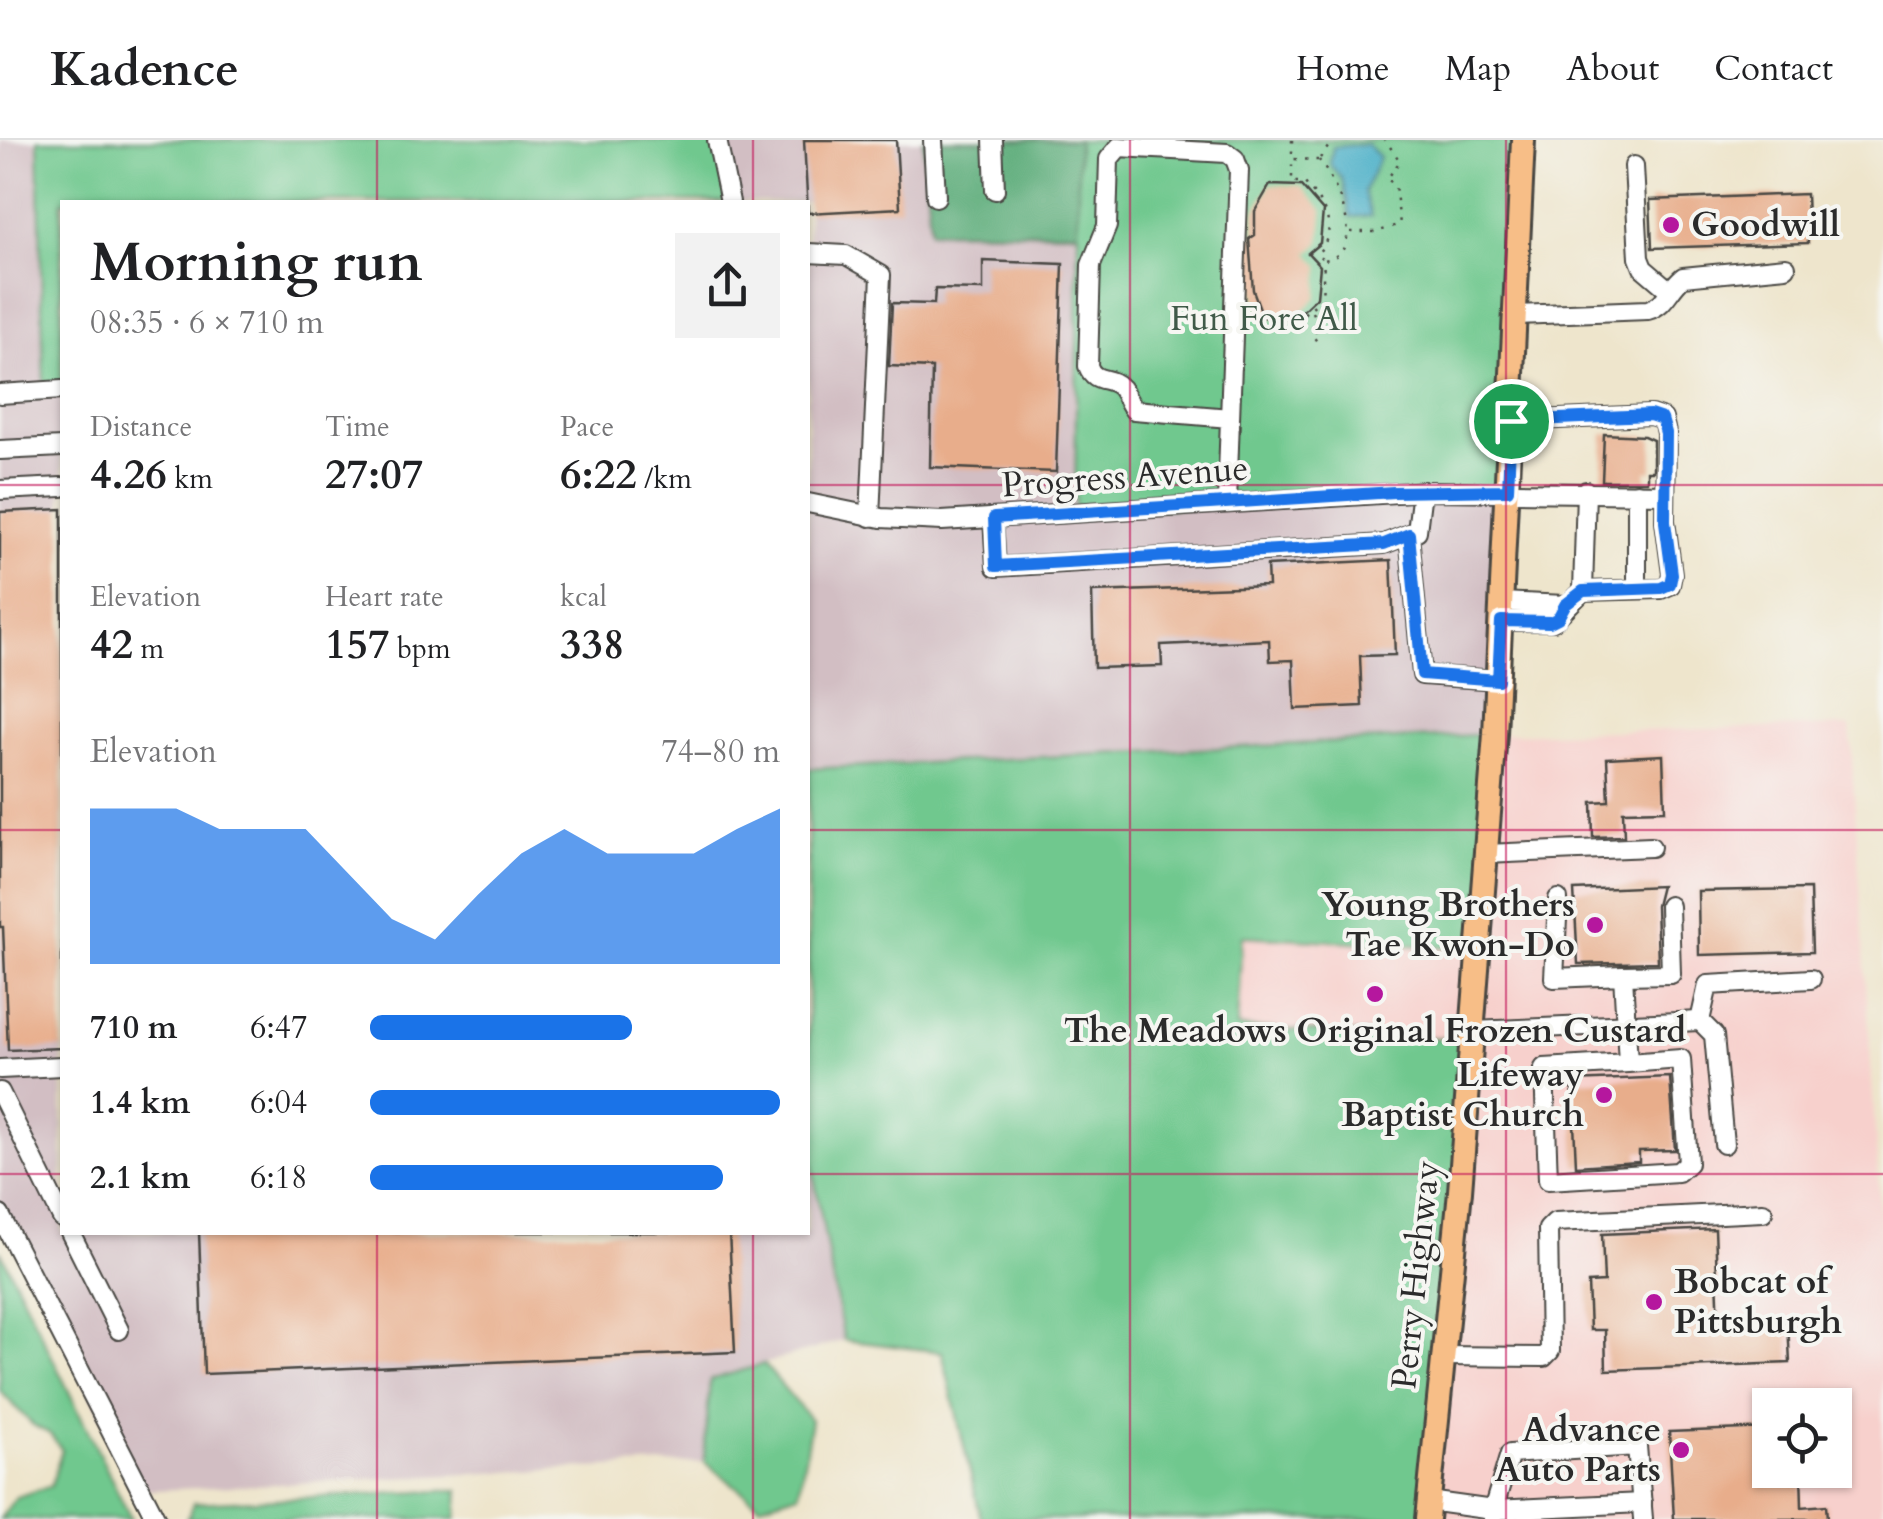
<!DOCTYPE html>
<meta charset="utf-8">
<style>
:root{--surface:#fff;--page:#f2f2f2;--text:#202124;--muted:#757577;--line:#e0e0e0;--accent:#1a73e8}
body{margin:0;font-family:Cardo,serif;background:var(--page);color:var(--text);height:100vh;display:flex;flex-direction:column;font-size:38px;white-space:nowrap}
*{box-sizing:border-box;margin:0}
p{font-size:32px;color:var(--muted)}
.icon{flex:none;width:55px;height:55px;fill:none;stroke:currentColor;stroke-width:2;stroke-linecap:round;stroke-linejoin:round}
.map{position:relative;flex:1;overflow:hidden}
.details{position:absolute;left:60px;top:60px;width:750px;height:1035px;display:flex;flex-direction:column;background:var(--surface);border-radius:0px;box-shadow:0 2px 8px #0004}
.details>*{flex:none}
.tools{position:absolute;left:1752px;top:1248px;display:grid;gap:20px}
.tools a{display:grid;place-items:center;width:100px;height:100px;border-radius:0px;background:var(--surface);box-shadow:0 2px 8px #0004;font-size:50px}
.pin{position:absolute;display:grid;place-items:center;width:85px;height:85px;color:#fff;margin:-42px;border:5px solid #fff;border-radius:50%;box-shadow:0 2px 10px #0007}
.round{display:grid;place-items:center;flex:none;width:105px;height:105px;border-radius:0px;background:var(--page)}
.head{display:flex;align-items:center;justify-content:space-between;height:170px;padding:0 30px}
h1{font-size:55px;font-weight:700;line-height:75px}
.stats{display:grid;grid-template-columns:repeat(3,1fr);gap:15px;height:170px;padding:10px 30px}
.stats div{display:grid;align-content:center}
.stats b{font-size:42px;font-weight:700}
.stats small{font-size:28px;font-weight:400}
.stats p{font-size:28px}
.chart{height:280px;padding:20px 30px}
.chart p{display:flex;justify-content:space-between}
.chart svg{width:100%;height:180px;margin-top:10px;fill:var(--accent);opacity:.7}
ul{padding:0 30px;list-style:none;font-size:32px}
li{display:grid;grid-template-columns:160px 120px 1fr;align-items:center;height:75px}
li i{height:25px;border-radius:12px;background:var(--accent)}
header{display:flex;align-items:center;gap:60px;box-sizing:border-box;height:140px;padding:0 50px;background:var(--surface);border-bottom:2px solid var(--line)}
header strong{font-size:48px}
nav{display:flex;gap:55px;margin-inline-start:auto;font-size:35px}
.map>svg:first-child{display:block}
.built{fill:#f7d0cc;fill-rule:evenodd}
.industrial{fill:#d2bec3}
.green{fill:#70c88e;stroke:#4e7a5c;stroke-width:2.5}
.forest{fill:#5cac79;stroke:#446c52;stroke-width:2.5}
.water{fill:#48afc7;stroke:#3a6d79;stroke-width:2.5}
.building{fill:#e8ad8b}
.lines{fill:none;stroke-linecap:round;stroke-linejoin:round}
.minor-casing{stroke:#484743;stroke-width:22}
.major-casing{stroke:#484743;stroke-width:28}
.path{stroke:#484743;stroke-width:2.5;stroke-dasharray:2.5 8;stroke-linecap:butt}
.minor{stroke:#fff;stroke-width:18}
.major{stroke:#f7be87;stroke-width:22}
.route-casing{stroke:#fff;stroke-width:20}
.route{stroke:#1a73e8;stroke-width:12}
.grid{fill:none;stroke:#c2185b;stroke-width:2.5;stroke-opacity:0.55}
.poi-dot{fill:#b5179e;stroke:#f6f6f2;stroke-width:4}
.labels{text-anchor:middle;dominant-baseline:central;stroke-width:8;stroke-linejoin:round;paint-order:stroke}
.poi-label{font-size:35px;font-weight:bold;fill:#2b2b2b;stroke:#f6f6f2;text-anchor:end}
.park-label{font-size:35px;fill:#405a49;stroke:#f6f6f2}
.street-label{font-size:35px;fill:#2b2b2b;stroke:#f6f6f2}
</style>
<header>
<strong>Kadence</strong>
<nav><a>Home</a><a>Map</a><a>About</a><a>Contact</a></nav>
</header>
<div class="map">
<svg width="1883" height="1379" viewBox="0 0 1883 1379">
<rect width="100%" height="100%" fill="#f6f6f2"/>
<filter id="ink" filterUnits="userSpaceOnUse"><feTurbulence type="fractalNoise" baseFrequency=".01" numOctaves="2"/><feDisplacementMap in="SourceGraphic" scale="20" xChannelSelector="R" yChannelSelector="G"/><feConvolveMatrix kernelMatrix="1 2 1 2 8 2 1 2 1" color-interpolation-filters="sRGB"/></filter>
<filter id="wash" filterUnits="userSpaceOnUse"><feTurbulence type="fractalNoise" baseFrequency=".0048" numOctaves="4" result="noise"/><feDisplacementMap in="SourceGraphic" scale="40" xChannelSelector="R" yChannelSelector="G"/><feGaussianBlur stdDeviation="2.25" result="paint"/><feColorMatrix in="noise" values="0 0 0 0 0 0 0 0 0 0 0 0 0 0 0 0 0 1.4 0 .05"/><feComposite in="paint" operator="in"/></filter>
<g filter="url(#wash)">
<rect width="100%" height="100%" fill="#eee5cc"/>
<path class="built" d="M1850 586 1883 1118V1379H1427L1237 887 1242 795 1479 808 1495 594ZM1770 1265H1835V1330H1770Z"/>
<g class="industrial">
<polygon points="0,0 38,0 44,250 62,250 62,1092 808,1092 808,1004 844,1200 710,1240 704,1322 139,1351 0,1075"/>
<polygon points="717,0 923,0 931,91 1078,92 1508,351 1495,594 808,629 808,62 730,62"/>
</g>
<g class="green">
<polygon points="38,0 717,0 730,62 62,62 62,250 44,251"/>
<polygon points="932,0 1523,0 1508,351 1075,373 1078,93 946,91"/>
<polygon points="1495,594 1479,809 1242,796 1237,887 1472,900 1427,1379 981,1379 942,1212 844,1200 808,1004 808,629"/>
<polygon points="0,1110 131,1379 0,1379 16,1357 51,1346 62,1310 50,1294 33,1285 0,1251"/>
<polygon points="764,1224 811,1280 799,1353 760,1365 704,1322 710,1240"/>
<polygon points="459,1350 457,1379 187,1379 194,1363"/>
</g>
<polygon class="forest" points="923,0 1078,0 1078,92 930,91"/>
<polygon class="water" points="1367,4 1380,17 1364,51 1371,76 1350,77 1342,39 1330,25 1333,7"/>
<g id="blocks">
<g class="building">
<polygon points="804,0 896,0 900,68 808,73"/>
<polygon points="1270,45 1301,46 1323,71 1320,103 1308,113 1320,126 1317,157 1295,178 1263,177 1253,150 1249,99 1255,95 1255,71"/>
<polygon points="1806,54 1808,103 1652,108 1650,60"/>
<polygon points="983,121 1063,124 1056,332 930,327 932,228 889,226 892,163 934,164 935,149 983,150"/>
<polygon points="1604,294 1644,296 1653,300 1653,331 1647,331 1647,341 1602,341"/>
<polygon points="62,369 62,908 8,910 3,787 0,787 0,372"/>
<polygon points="1391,420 1395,515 1360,516 1362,566 1295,569 1293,520 1270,521 1269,500 1161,505 1162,526 1094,528 1092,452 1268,446 1267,426"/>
<polygon points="1663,615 1665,670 1623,671 1624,696 1593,697 1592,662 1609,661 1607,618"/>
<polygon points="1661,746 1656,766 1658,822 1578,824 1574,750"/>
<polygon points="1810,749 1812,812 1699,815 1698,751"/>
<polygon points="1670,937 1675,1010 1639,1011 1639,1022 1576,1026 1572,941"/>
<polygon points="1715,1089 1719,1185 1788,1182 1790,1223 1606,1230 1605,1190 1590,1190 1588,1143 1604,1142 1602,1094"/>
<polygon points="199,1092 729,1092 735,1212 204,1234"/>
<polygon points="1770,1288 1770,1330 1801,1330 1802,1367 1826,1365 1827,1379 1674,1379 1669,1292"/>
</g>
</g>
</g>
<g filter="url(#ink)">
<use href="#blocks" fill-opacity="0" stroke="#484743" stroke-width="2.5"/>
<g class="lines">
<defs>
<g id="minor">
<polyline points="717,0 730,62"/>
<polyline points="933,0 936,57"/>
<polyline points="993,0 995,50"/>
<polyline points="1634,26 1639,118 1643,128 1670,151"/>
<polyline points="808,113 846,115 881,135 870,377"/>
<path d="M1516 175 1648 170C1666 165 1669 148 1683 137L1786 127"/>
<polyline points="0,254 62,250"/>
<polyline points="0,310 62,307"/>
<polyline points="0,350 62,347"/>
<polyline points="1637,353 1637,449"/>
<path d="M1227 362 1239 30 1235 19 1227 13 1119 7 1109 19 1107 86 1091 125 1088 226C1095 245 1110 235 1121 248 1126 255 1129 263 1134 270L1230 278"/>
<polyline points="808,363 881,378 942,381 1429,351 1665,354"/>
<polyline points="993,379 996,427 1384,404 1417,391 1422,351"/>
<polyline points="1409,394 1422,535 1498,540"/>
<polyline points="1583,451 1586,351"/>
<polyline points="1502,462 1565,465"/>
<polyline points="1501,481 1553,481 1583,451 1661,449 1670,445 1672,434 1665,381 1666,293 1663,279 1651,275 1511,281"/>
<polyline points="1486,714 1651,707"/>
<polyline points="1558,759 1554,838 1623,835 1628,923 1681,919 1688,1023 1678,1032 1548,1040 1544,928 1628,923"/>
<polyline points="1623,835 1671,834 1669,766"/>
<polyline points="1700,881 1708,845 1811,839"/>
<polyline points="1473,891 1700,881 1714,895 1724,1004"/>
<polyline points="0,929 62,926"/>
<polyline points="0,952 62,1078"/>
<polyline points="0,1075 156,1379"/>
<polyline points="70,1092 119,1190"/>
<polyline points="1443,1216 1544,1217 1550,1211 1548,1089 1555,1082 1763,1072"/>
<polyline points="1428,1361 1493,1370 1510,1314 1637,1306 1643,1379"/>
<polyline points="1493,1379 1493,1370 1642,1363"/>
</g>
<polyline id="major" points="1427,1379 1460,1051 1495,594 1523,0"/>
</defs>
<use href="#minor" class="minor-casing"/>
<use href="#major" class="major-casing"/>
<g class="path">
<polyline points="1292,0 1292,18"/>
<polyline points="1320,18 1332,2"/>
<path d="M1318 20 1292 19V42H1304C1323 64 1341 88 1317 114L1324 120"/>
<polyline points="1351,92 1377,92 1400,84 1395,45 1387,39 1400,21 1385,0"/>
<polyline points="1312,172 1319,188 1312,195 1319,204"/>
<path d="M1275 181 1296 180 1322 159 1324 120C1371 112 1336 43 1319 20"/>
</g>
<use href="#minor" class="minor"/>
<use href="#major" class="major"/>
</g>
</g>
<g class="lines" filter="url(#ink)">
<defs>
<polygon id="route" points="1650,275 1662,279 1666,293 1665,382 1672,434 1670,444 1661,448 1583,451 1565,465 1558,478 1550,482 1501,481 1498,540 1422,534 1409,394 1384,404 996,426 994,378 1394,352 1508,350 1511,281"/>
</defs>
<use href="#route" class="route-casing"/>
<use href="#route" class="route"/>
</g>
<path class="grid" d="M377 0V62M753 0V62M1130 0V1379M1506 0V1379M0 345H62M808 345H1883M0 690H62M808 690H1883M0 1034H62M808 1034H1883M377 1092V1379M753 1092V1379"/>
<g class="poi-dot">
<circle cx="1671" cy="85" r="10"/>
<circle cx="1595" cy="785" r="10"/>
<circle cx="1375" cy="854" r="10"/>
<circle cx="1604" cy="955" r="10"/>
<circle cx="1654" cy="1162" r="10"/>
<circle cx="1681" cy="1310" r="10"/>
</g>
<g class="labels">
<g class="poi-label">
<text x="1691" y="85" text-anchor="start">Goodwill</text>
<text x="1575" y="765">Young Brothers<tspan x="1575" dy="40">Tae Kwon-Do</tspan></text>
<text x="1375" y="891" text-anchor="middle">The Meadows Original Frozen Custard</text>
<text x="1584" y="935">Lifeway<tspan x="1584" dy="40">Baptist Church</tspan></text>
<text x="1674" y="1142" text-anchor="start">Bobcat of<tspan x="1674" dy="40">Pittsburgh</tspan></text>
<text x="1661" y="1290">Advance<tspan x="1661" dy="40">Auto Parts</tspan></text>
</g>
<g class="park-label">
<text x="1264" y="179">Fun Fore All</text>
</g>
<g class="street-label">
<text transform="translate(1125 337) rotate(-4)">Progress Avenue</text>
<text transform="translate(1416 1135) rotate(-84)">Perry Highway</text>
</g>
</g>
</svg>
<div class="tools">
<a><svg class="icon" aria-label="locate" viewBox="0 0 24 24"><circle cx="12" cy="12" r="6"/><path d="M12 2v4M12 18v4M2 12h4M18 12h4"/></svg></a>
</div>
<div class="pin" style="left:1511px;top:281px;background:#1e9e55"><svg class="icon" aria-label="arrive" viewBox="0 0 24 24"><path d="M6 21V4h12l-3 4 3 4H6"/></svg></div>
<section class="details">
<div class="head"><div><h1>Morning run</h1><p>08:35 · 6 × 710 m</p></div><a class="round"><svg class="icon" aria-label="share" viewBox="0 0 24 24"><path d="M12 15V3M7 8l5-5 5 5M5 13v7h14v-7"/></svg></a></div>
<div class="stats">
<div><p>Distance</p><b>4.26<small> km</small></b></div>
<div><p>Time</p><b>27:07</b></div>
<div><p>Pace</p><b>6:22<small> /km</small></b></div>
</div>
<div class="stats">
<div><p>Elevation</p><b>42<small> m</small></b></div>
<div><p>Heart rate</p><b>157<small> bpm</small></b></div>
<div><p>kcal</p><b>338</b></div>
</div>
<div class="chart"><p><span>Elevation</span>74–80 m</p>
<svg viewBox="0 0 160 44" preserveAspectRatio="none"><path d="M0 44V6L10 6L20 6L30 11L40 11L50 11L60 22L70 33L80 38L90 27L100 17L110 11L120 17L130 17L140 17L150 11L160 6V44z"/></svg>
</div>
<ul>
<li><b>710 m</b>6:47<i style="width:64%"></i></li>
<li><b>1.4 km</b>6:04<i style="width:100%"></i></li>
<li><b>2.1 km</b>6:18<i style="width:86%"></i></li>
</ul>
</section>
</div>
